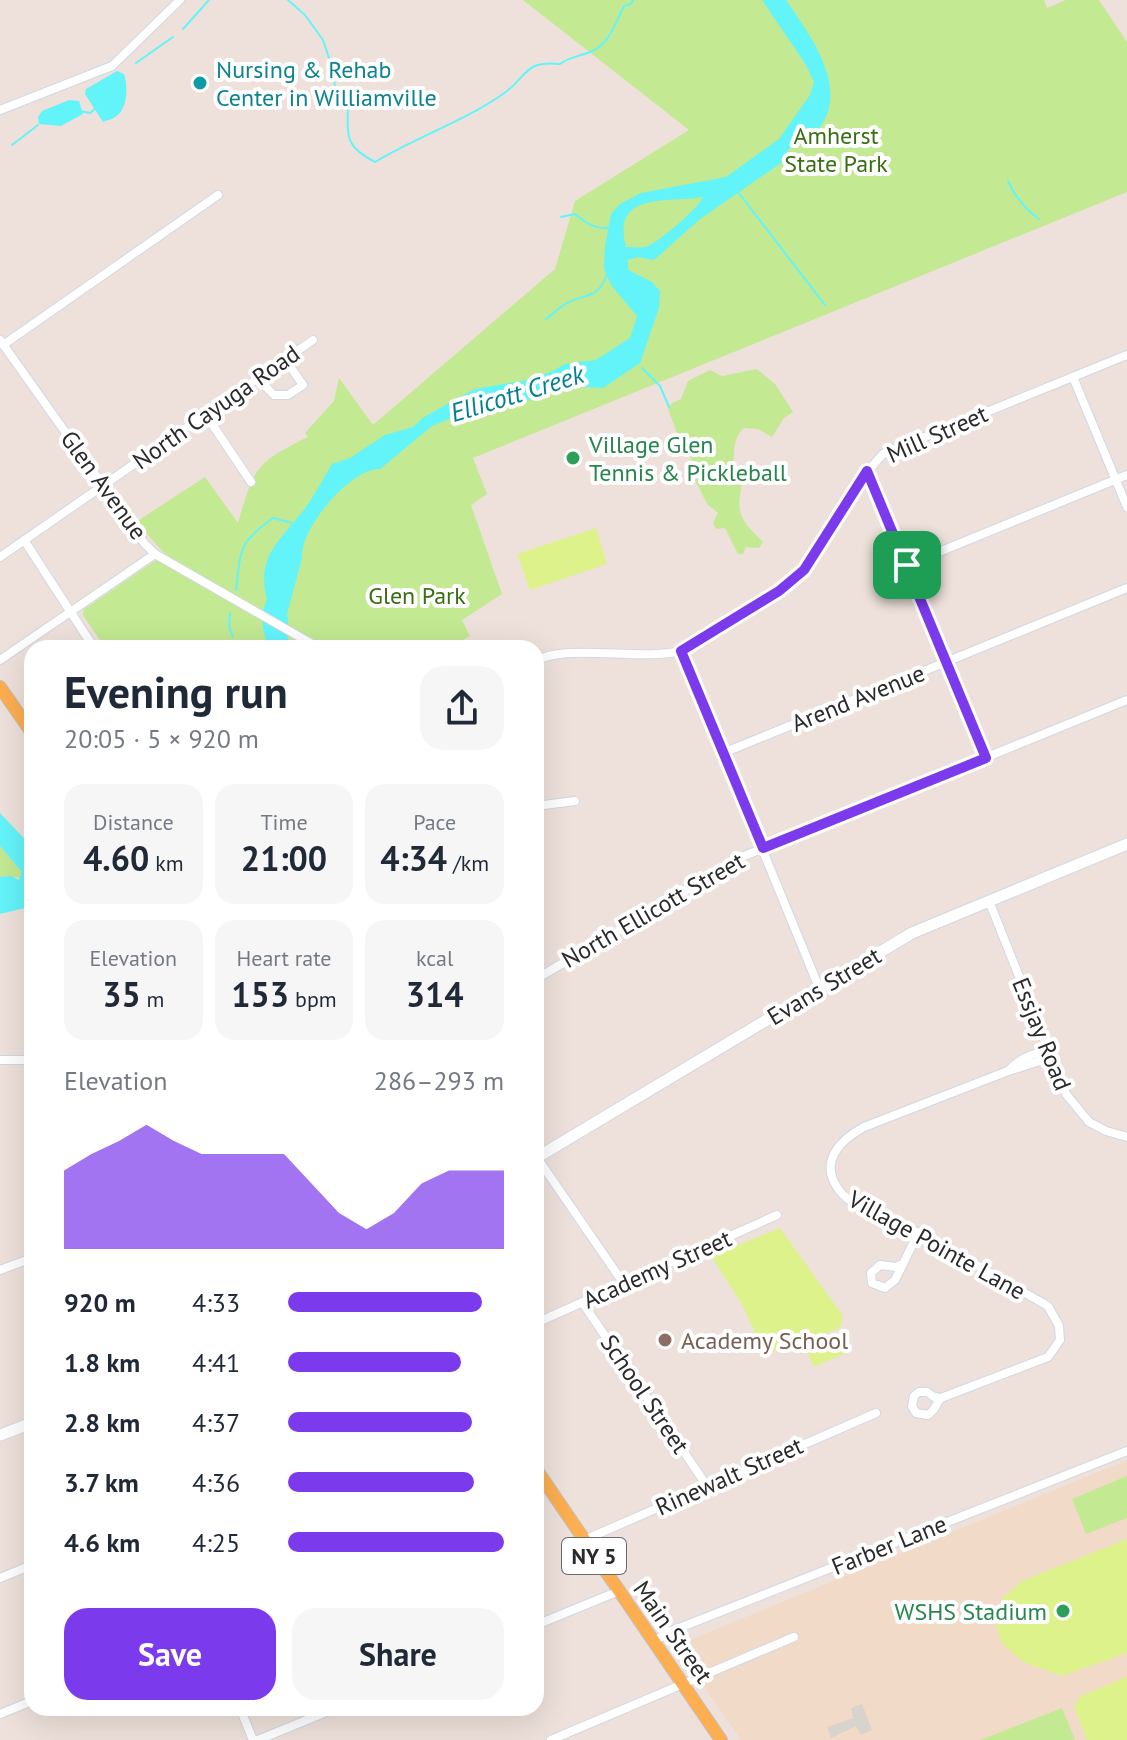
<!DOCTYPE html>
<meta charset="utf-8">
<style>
:root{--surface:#fff;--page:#f6f6f7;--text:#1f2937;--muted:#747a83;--accent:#7c3aed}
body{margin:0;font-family:"PT Sans",sans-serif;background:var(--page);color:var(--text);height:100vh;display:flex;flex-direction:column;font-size:30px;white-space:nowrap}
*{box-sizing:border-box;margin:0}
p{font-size:26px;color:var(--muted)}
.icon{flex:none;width:44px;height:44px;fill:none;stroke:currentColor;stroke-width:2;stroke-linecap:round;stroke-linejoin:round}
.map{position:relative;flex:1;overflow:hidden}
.side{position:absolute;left:24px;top:640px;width:520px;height:1076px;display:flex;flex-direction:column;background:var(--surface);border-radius:24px;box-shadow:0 8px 32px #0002}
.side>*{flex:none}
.pin{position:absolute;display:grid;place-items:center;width:68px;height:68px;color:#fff;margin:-34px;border-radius:16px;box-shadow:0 4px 12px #0006}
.round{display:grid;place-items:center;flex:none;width:84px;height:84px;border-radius:24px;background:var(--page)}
.headline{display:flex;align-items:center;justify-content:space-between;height:136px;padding:0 40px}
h1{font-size:44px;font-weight:700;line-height:60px}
.stats{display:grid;grid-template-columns:repeat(3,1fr);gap:12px;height:136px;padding:8px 40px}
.stats div{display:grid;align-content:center;border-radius:20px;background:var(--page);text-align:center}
.stats b{font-size:34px;font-weight:700}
.stats small{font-size:22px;font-weight:400}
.stats p{font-size:22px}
.chart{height:224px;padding:16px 40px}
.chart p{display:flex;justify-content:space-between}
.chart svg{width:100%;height:144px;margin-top:8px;fill:var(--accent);opacity:.7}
.action{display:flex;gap:16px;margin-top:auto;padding:16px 40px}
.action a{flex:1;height:92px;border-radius:24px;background:var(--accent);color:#fff;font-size:32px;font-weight:700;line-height:92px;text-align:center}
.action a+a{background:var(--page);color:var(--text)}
ul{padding:0 40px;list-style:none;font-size:26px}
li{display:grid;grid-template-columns:128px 96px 1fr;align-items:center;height:60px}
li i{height:20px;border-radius:10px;background:var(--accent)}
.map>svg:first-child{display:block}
.education{fill:#f1dbc8}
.green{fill:#c3e992}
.pitch{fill:#def28c}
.plaza{fill:#d9d3ce}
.water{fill:#63f4fa;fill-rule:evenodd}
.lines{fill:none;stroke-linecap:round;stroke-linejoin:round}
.stream{stroke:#63f4fa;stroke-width:2}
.street-casing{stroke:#d0d8e4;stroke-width:10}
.secondary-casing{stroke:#d0d8e4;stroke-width:13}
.primary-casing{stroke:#c3c3c3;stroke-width:14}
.street{stroke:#fff;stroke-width:8}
.secondary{stroke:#fff;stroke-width:11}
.primary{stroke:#fdae50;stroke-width:12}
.route-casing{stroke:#fff;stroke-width:16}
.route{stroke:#7c3aed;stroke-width:10}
.culture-dot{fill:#0f9aa8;stroke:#fff;stroke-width:3}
.leisure-dot{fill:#2e9e5b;stroke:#fff;stroke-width:3}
.education-dot{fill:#8d6e63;stroke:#fff;stroke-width:3}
.labels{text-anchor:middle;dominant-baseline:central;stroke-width:8;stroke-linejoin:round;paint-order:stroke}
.shield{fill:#fff;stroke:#6a6a6a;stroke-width:2}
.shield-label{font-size:22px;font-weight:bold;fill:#2a2a2a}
.culture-label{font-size:24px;fill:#0d838f;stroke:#fff;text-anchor:start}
.park-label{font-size:24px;fill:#3a6e13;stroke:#fff}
.street-label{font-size:24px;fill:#2a2a2a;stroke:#fff}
.leisure-label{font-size:24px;fill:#27864d;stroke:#fff;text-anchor:start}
.education-label{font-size:24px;fill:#785e54;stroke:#fff;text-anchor:start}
.water-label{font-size:26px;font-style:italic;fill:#038090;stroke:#fff}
</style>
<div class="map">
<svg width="1127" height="1740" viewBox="0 0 1127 1740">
<rect width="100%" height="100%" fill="#eee1db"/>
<polygon class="education" points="1127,1460 1127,1740 741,1740 675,1646"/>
<g class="green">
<path d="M523 0H1044L1047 8 1066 0H1099L1127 42V192L473 458 487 494 471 505 502 594 462 620 470 636 450 648H105L83 615V610L165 554 136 522 205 477 238 523C254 468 255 463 308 437L305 433 334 401 339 378 373 425 555 269 575 201 689 130Z"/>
<path d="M757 369 775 384 793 412 784 418 772 437 758 429 744 428C730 441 734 462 735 480L742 484C735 515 742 521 763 542L759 548 746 547 743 554H738L725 528 716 529 713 523 718 513 707 504 696 482 692 460 678 436 668 409 672 403 681 399 688 381 710 370 722 376Z"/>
<polygon points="0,846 22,872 22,879 11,876 0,877"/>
<polygon points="1127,1476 1127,1518 1086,1534 1072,1499"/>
<polygon points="1062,1708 1075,1740 980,1740"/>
</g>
<g class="pitch">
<polygon points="596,528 607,564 530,590 517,554"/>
<polygon points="780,1228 843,1316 840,1328 773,1352 758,1339 741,1303 711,1256"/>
<polygon points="841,1332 850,1351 814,1367 805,1348"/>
<polygon points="1127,1539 1127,1653 1062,1676 1023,1662 1001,1642 996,1624 1003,1598 1022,1581"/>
<polygon points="1127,1677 1127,1740 1087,1740 1074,1707 1081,1696"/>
</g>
<polygon class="plaza" points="862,1704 872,1730 861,1735 856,1726 831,1738 827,1727 853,1718 851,1708"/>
<g class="water">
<path d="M762 0H786C810 36 852 89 817 131 811 138 808 135 800 138 791 143 786 154 781 163L700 219 654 260 638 257 628 260V270L652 282 660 291 659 308 640 363 603 388 583 387 570 383 521 403 456 416 432 426 380 469C351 468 299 529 302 558L287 614C290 626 285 636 290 648H268C263 630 259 616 267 599 255 555 283 538 306 507 315 494 323 479 332 464L350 458 385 435 413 427 424 417 475 389 527 380 553 371 565 364 596 360 630 338 637 316 611 285 604 268 605 246 611 214 620 204 641 193 726 177 779 139 810 95 814 82 806 65ZM703 197C699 208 657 244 645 247 639 248 632 247 626 247 611 191 668 203 703 197Z"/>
<path d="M117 71 124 74C128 86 128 110 115 117 112 120 107 120 103 122L85 94 86 89Z"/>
<polygon points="69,100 79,101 83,114 61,126 39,124 38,117 42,111"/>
<polygon points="0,813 32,847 32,902 25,908 0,914 0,877 11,876 19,880 22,872 0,846"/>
</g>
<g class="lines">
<g class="stream">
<path d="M288 0 305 15 323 40 332 67 336 93 348 109C346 139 348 148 375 162 416 137 463 122 503 94 528 77 523 60 560 64 571 56 578 57 590 52 609 45 615 24 624 6L631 4 633 0"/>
<polyline points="183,29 209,0"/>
<polyline points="136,63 173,37"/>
<polyline points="80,111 90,113 96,108"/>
<polyline points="12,145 38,125"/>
<path d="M1008 181C1015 197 1025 209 1039 219"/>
<polyline points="738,192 825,305"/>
<path d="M561 217 575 214C586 223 596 230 610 228"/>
<path d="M546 319C553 314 560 307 567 303 586 293 597 300 607 275"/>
<polyline points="642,368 660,386 669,407"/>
<path d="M236 590C241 549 238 543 273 518L292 523"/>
<polyline points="230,613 229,626 233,637"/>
</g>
<defs>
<g id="street">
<polyline points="0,110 112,66 180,0"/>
<polyline points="0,340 144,543 155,554 319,648"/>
<polyline points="3,345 218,195"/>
<polyline points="1073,377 1127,507"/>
<polyline points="258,379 274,395 288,395 303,385 285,359"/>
<polyline points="206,415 251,482"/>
<polyline points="867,471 986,758"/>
<polyline points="24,540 94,648"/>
<polyline points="0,557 313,340"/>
<polyline points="907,565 1127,475"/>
<polyline points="681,651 820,990"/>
<polyline points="0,660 155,554"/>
<path d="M536 661C565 643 641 661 681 651 713 633 783 597 804 571 834 534 850 488 883 454L1127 355"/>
<polyline points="723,753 1127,588"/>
<polyline points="536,806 575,801"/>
<polyline points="989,901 1066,1094 1089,1122 1106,1131 1127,1137"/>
<polyline points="536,979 744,856 1127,700"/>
<polyline points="0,1060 32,1060"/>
<path d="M1009 1070C1021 1058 1032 1053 1048 1052"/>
<polyline points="536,1156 624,1284"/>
<polyline points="903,1264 895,1280 885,1288 872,1283 871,1273 880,1265 896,1267 903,1264 918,1233"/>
<polyline points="0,1270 32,1258"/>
<polyline points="582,1302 707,1486"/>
<polyline points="536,1323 777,1215"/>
<path d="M919 1392H927L934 1397 941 1398C935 1404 936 1411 927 1415L916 1413 912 1406 914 1396Z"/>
<path d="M941 1398 1048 1357 1060 1340 1059 1326 1048 1306C1005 1282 963 1256 919 1233 897 1222 853 1210 839 1190 818 1162 840 1140 864 1127L1008 1071 1040 1061 1048 1052"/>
<polyline points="584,1540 876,1413"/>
<polyline points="0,1578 32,1565"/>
<polyline points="536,1625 619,1591"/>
<polyline points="653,1642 669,1632 1127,1451"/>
<polyline points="240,1708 253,1740"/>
<polyline points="0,1714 32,1701"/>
<polyline points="258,1740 336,1708"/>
<polyline points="551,1740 794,1637"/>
</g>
<g id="secondary">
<polyline points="536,1158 912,933 1127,844"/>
<polyline points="0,1435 32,1423"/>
</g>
<g id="primary">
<polyline points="0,687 32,733"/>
<polyline points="536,1469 721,1740"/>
</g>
</defs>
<use href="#street" class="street-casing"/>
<use href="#secondary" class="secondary-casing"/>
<use href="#primary" class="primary-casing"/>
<use href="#street" class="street"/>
<use href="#secondary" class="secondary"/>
<use href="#primary" class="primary"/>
</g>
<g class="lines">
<defs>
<polygon id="route" points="867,471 986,758 763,848 681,651 779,591 804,570"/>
</defs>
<use href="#route" class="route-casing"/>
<use href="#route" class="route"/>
</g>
<circle class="culture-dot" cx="200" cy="83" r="8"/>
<g class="leisure-dot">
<circle cx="573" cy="458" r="8"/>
<circle cx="1063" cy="1611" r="8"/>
</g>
<circle class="education-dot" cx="665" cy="1340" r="8"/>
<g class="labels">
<rect class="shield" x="562" y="1538" width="64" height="36" rx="6"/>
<g class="shield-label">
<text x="594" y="1556">NY 5</text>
</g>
<g class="culture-label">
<text x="216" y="69">Nursing &amp; Rehab<tspan x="216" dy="28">Center in Williamville</tspan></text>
</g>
<g class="park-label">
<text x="836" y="135">Amherst<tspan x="836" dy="28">State Park</tspan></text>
<text x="417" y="595">Glen Park</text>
</g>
<g class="street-label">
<text transform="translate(216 407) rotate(-35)">North Cayuga Road</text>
<text transform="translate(937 434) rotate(-24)">Mill Street</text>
<text transform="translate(104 485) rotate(54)">Glen Avenue</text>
<text transform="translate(858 698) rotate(-22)">Arend Avenue</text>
<text transform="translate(653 910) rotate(-30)">North Ellicott Street</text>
<text transform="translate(824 986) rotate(-31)">Evans Street</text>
<text transform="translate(1042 1034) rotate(68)">Essjay Road</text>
<text transform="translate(937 1245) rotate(29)">Village Pointe Lane</text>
<text transform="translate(657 1269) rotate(-24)">Academy Street</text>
<text transform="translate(645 1394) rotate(56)">School Street</text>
<text transform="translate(729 1476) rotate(-24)">Rinewalt Street</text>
<text transform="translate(889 1545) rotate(-22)">Farber Lane</text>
<text transform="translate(673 1632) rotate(55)">Main Street</text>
</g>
<g class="leisure-label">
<text x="589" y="444">Village Glen<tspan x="589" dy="28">Tennis &amp; Pickleball</tspan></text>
<text x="1047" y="1611" text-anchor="end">WSHS Stadium</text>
</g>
<g class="education-label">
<text x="681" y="1340">Academy School</text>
</g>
<g class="water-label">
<text transform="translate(517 393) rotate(-17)">Ellicott Creek</text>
</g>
</g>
</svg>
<div class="pin" style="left:907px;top:565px;background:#1e9e55"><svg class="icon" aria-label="arrive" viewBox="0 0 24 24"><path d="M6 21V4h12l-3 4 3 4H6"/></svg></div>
<section class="side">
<div class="headline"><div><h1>Evening run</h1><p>20:05 · 5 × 920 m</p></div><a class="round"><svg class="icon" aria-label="share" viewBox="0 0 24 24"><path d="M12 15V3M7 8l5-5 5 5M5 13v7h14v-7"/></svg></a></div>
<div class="stats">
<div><p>Distance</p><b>4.60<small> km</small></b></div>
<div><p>Time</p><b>21:00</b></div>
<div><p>Pace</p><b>4:34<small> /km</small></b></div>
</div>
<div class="stats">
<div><p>Elevation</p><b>35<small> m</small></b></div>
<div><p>Heart rate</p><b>153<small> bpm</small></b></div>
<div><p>kcal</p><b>314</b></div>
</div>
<div class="chart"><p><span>Elevation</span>286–293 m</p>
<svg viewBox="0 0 160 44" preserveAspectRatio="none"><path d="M0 44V20L10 15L20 11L30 6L40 11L50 15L60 15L70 15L80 15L90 24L100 33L110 38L120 33L130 24L140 20L150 20L160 20V44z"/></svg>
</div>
<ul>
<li><b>920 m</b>4:33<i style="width:90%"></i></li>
<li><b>1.8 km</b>4:41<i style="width:80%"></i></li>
<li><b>2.8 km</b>4:37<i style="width:85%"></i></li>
<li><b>3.7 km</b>4:36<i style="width:86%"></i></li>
<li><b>4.6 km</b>4:25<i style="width:100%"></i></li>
</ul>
<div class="action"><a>Save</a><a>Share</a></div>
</section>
</div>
